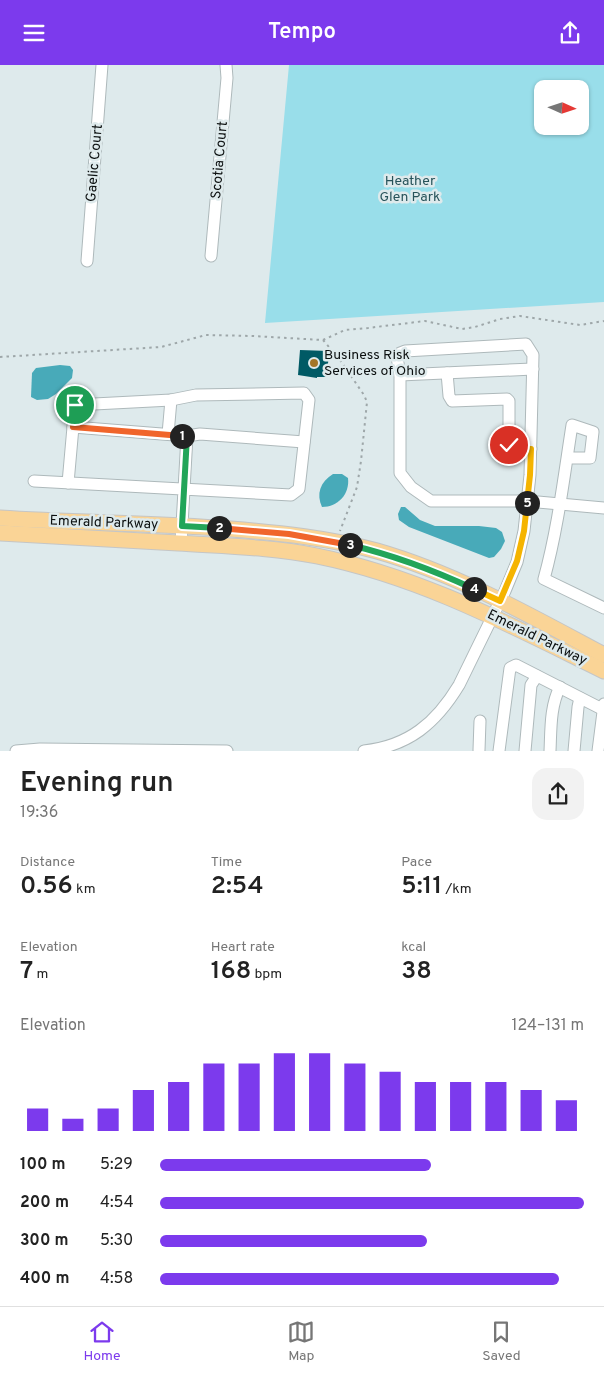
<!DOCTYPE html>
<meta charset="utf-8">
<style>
:root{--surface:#fff;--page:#f2f2f2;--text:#222;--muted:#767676;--line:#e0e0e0;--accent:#7c3aed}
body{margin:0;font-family:Overpass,sans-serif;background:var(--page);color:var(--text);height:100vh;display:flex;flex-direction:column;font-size:19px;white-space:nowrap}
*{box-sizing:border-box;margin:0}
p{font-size:16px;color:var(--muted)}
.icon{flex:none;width:28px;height:28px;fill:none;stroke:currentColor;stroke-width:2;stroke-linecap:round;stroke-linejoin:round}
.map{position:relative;height:686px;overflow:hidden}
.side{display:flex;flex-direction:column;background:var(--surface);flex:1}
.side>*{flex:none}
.needle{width:32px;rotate:93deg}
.tools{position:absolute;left:534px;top:15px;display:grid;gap:10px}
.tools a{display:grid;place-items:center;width:55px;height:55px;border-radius:10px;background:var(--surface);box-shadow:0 1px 4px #0004;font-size:25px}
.pin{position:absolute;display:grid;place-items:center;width:42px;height:42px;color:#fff;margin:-21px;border:2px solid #fff;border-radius:50%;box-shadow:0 1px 5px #0007}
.km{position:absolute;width:25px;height:25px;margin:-12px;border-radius:50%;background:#222;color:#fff;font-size:14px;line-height:25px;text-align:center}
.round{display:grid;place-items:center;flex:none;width:52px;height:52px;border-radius:15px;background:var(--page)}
.head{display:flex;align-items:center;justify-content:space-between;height:85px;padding:0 20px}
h1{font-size:28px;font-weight:600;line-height:38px}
.stats{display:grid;grid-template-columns:repeat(3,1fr);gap:8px;height:85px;padding:5px 20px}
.stats div{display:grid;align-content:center}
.stats b{font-size:25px;font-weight:600}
.stats small{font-size:14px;font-weight:400}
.stats p{font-size:14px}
.chart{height:140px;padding:10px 20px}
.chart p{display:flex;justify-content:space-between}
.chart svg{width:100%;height:90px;margin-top:5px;stroke:var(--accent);stroke-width:6}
ul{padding:0 20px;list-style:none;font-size:16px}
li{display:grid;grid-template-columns:80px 60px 1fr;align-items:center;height:38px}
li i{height:12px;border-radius:6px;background:var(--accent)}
header{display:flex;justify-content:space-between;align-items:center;height:65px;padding:0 20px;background:var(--accent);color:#fff;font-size:22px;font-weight:600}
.menu{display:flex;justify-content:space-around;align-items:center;height:70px;border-top:1px solid var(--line);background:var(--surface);font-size:14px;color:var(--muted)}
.menu a{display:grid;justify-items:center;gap:2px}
.menu .active{color:var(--accent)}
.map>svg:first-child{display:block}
.green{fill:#99deea;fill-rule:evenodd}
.water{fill:#48aab9}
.building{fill:#005a65}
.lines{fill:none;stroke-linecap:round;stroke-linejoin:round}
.minor-casing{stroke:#aeb9bb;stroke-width:13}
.major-casing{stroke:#c5c6c6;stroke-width:17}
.path{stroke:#9ea7a9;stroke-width:2;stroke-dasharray:2.5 4;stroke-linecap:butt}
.minor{stroke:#fff;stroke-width:11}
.major{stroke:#fad496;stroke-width:15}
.split-1-casing{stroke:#fff;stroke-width:10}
.split-2-casing{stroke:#fff;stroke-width:10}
.split-3-casing{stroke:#fff;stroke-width:10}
.split-4-casing{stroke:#fff;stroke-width:10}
.split-5-casing{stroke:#fff;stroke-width:10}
.split-6-casing{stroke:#fff;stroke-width:10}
.split-1{stroke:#f0652b;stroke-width:6}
.split-2{stroke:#22a559;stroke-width:6}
.split-3{stroke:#f0652b;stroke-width:6}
.split-4{stroke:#22a559;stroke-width:6}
.split-5{stroke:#f5b400;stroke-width:6}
.split-6{stroke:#f5b400;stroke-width:6}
.poi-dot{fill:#a37628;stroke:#deeaec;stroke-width:2}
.labels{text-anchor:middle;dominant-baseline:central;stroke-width:5;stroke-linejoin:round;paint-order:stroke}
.street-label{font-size:14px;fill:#0c1010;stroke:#deeaec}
.park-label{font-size:14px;fill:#27535a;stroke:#deeaec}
.poi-label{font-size:14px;fill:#0c1010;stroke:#deeaec;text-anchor:start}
</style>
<header><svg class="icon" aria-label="menu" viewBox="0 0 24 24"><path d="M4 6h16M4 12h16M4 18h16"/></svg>Tempo<svg class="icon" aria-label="share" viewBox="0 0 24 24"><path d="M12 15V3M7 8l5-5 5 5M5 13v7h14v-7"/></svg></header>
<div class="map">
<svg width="604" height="686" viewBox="0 0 604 686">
<rect width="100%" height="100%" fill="#deeaec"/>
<path class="green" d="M289 0H604V237L265 258ZM542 24H580V61H542Z"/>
<g class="water">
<polygon points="60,300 70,301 73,305 72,313 56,329 48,334 37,335 31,332 32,308 36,303"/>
<path d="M333 409H342L348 413C350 429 338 442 322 442 316 429 320 417 333 409Z"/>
<polygon points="401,442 405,442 420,455 435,461 479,461 496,463 502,467 505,476 501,484 494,492 489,493 409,462 399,455 398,449"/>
</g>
<polygon class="building" points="300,285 329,286 327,312 317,312 317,313 298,310"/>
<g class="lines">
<defs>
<g id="minor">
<polyline points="211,191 227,13 226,0"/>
<polyline points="87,196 102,0"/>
<polyline points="447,308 449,331 452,336 507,334 509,336 509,380 510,383 531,384"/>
<polyline points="400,310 533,304"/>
<polyline points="168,369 171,335"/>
<polyline points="187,371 200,369 304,377"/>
<path d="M567 393H590L593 367 572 360C564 411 558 463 544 514L604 543"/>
<path d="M34 416 291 430 299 424 309 335 304 328 196 330 171 335 75 340 73 362 187 371C185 407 183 443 181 478"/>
<polyline points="68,418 73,362"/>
<polyline points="479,685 480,656"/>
<polyline points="16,686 40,684 227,686"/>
<path d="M364 686C409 681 436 658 459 620L505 526 517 497 524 466 530 410 533 290 526 279 405 286 400 288 397 292 400 310V408L411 422 431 436H527L604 443"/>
<polyline points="499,686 510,603 516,600 604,645"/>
<polyline points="525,686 531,620 537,611"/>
<path d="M550 686C551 665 550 641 560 622"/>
<polyline points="574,686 578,642 580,633"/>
<polyline points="598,686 604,639"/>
</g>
<g id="major">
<path d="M0 453C77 458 154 458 231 464 280 468 329 473 377 486 457 509 531 551 604 590"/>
<path d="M0 468C59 471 118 475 178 478 223 481 273 482 317 491 421 512 510 560 604 606"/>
</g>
</defs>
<use href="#minor" class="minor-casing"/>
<use href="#major" class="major-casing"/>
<g class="path">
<polyline points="323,275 345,265 368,263 425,256 462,264 475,262 500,254 520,251 580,260 604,256"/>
<polyline points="0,292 161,282 206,270 253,271 323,275 340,295 364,330 367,337 361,396 357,422 340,466"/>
</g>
<use href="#minor" class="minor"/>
<use href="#major" class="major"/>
</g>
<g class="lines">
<defs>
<polyline id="split-1" points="75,340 73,362 182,371"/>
<polyline id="split-2" points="182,371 187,371 182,461 219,463"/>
<polyline id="split-3" points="219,463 289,469 350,480"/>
<path id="split-4" d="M350 480C393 490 433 505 474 524"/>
<polyline id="split-5" points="474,524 500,536 517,496 524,466 527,438"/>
<polyline id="split-6" points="509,380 510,383 531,384 530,410 527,438"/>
</defs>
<use href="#split-1" class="split-1-casing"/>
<use href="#split-2" class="split-2-casing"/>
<use href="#split-3" class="split-3-casing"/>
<use href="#split-4" class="split-4-casing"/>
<use href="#split-5" class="split-5-casing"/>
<use href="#split-6" class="split-6-casing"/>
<use href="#split-1" class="split-1"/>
<use href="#split-2" class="split-2"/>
<use href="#split-3" class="split-3"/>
<use href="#split-4" class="split-4"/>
<use href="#split-5" class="split-5"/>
<use href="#split-6" class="split-6"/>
</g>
<circle class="poi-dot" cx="314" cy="298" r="5"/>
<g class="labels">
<g class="street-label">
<text transform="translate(220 95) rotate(-85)">Scotia Court</text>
<text transform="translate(95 98) rotate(-85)">Gaelic Court</text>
<text transform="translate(104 458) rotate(2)">Emerald Parkway</text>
<text transform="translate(537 573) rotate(26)">Emerald Parkway</text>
</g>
<g class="park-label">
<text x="410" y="116">Heather<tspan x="410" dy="16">Glen Park</tspan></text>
</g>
<g class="poi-label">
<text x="324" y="290">Business Risk<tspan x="324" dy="16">Services of Ohio</tspan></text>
</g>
</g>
</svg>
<div class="tools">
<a><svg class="needle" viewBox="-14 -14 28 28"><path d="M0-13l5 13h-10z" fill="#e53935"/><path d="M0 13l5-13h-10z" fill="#767676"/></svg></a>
</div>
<div class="pin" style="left:75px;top:340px;background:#1e9e55"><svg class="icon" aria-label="arrive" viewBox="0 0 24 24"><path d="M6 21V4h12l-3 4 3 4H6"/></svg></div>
<div class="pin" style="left:509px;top:380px;background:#d93025"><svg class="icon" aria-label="check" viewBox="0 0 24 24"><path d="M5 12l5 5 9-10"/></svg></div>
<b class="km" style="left:182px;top:371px">1</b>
<b class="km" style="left:219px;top:463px">2</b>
<b class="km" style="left:350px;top:480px">3</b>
<b class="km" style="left:474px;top:524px">4</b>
<b class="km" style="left:527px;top:438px">5</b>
</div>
<section class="side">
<div class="head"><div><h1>Evening run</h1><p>19:36</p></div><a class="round"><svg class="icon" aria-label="share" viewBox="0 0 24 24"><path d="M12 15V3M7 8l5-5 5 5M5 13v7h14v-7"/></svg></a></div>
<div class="stats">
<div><p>Distance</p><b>0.56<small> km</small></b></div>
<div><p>Time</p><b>2:54</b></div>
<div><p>Pace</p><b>5:11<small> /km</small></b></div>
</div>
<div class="stats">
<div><p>Elevation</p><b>7<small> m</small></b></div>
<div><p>Heart rate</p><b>168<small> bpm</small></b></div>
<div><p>kcal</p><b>38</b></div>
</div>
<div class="chart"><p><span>Elevation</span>124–131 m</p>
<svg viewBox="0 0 160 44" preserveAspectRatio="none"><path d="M5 44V33M15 44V38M25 44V33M35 44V24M45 44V20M55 44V11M65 44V11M75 44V6M85 44V6M95 44V11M105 44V15M115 44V20M125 44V20M135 44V20M145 44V24M155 44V29"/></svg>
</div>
<ul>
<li><b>100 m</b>5:29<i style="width:64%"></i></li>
<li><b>200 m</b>4:54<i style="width:100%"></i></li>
<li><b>300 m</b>5:30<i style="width:63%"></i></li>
<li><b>400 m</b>4:58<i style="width:94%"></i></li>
</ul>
</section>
<nav class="menu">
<a class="active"><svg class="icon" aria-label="home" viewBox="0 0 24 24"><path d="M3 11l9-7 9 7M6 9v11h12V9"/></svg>Home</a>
<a><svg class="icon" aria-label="map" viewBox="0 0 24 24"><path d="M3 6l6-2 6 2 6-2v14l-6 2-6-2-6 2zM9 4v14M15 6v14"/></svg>Map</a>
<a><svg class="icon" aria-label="saved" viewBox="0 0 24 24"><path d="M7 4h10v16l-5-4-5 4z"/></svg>Saved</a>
</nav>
